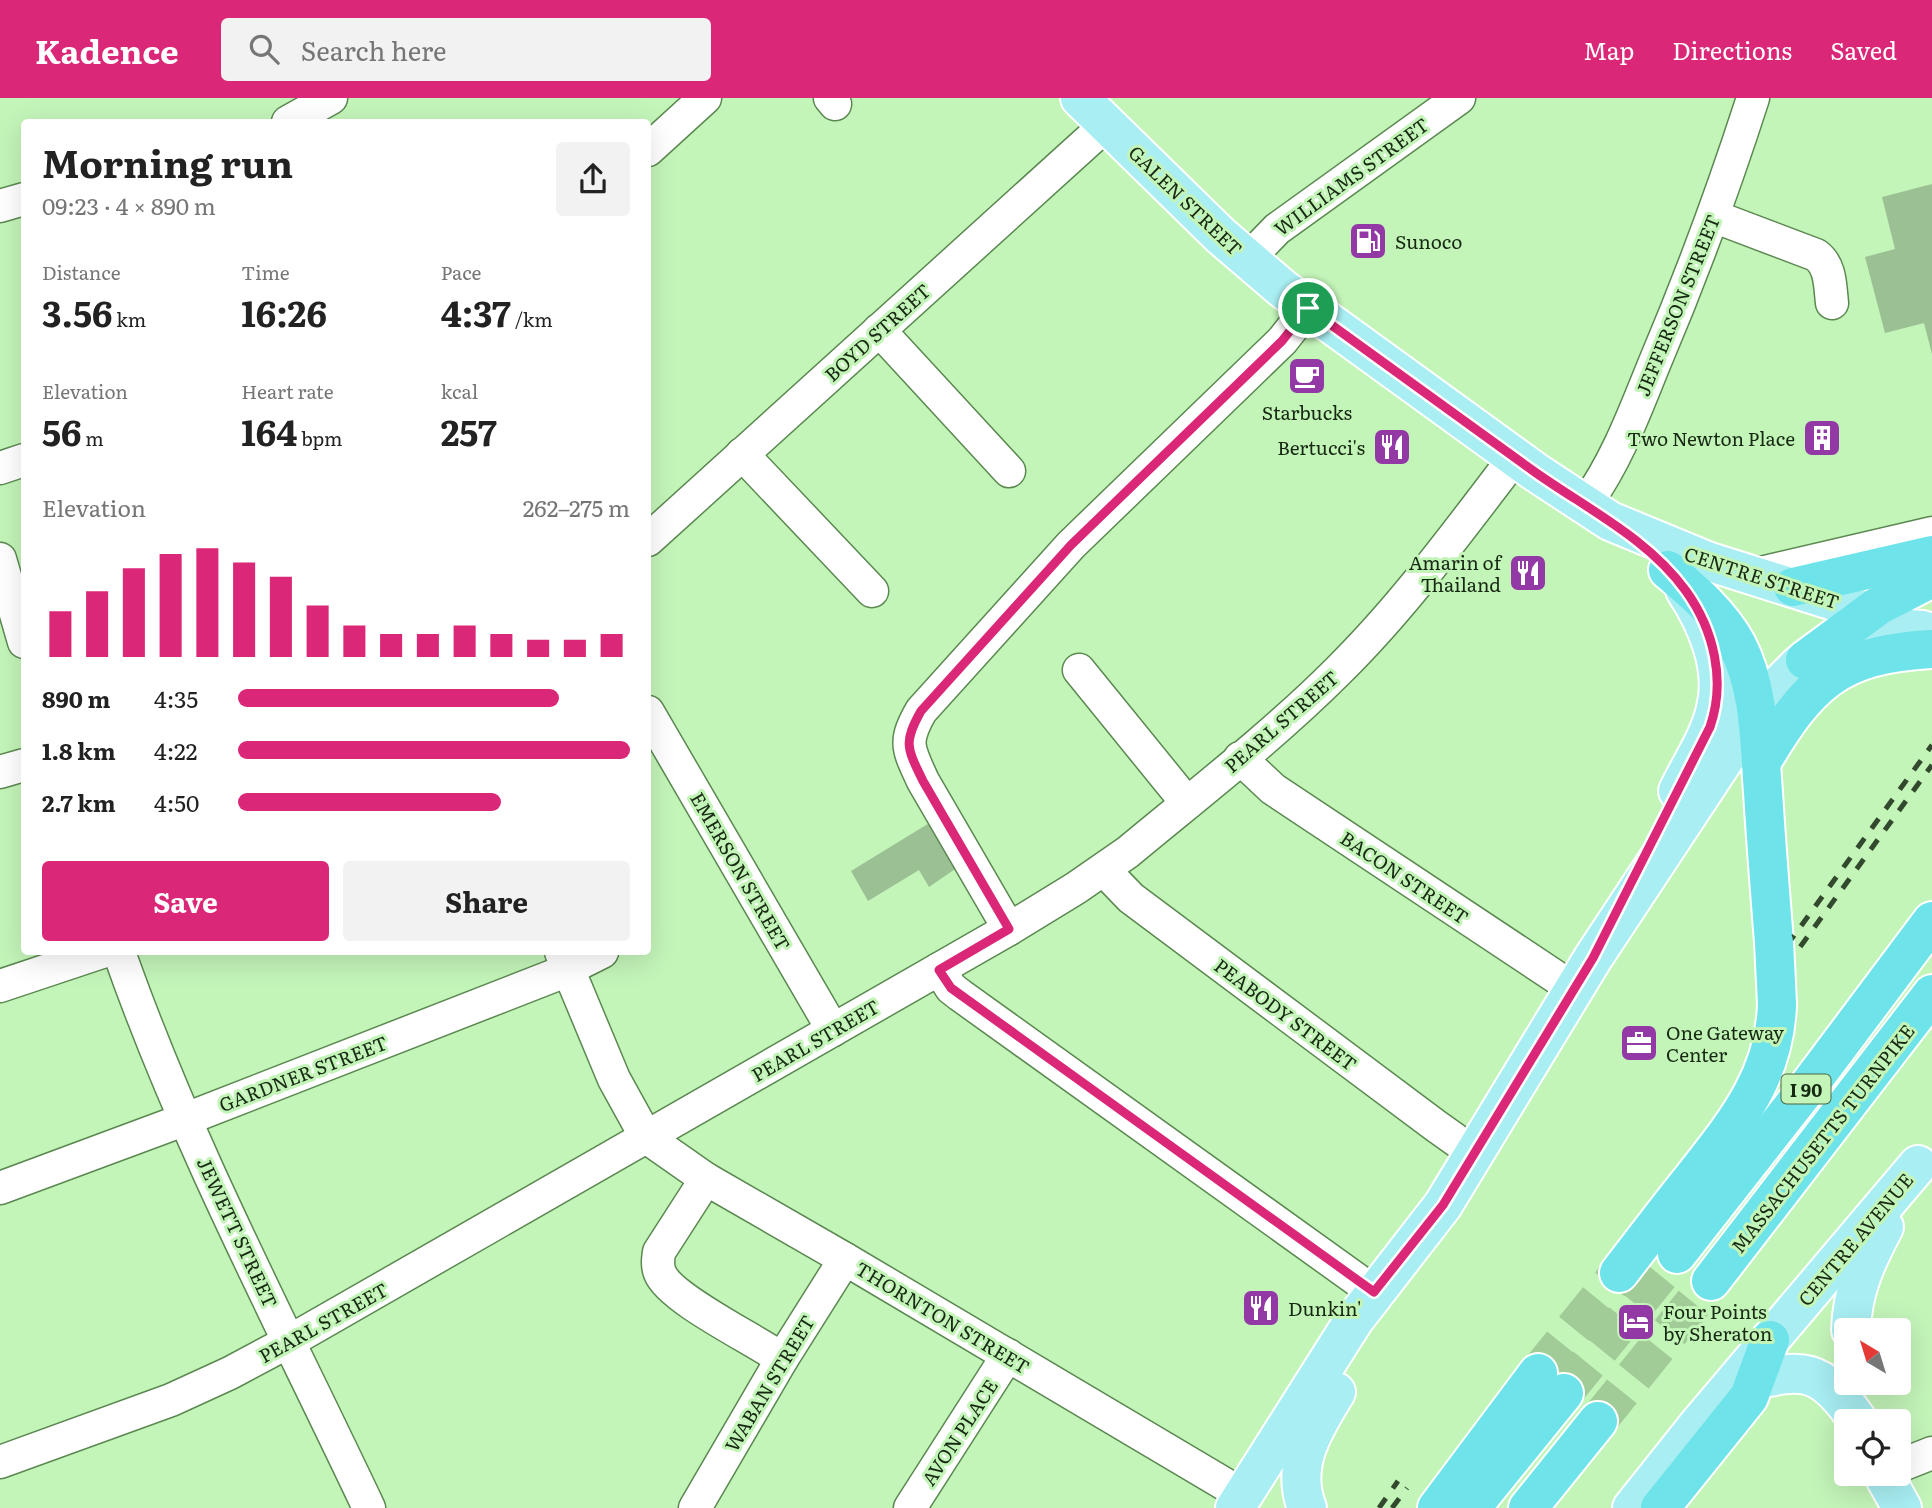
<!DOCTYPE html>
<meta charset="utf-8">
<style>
:root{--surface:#fff;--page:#f2f2f2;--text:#222;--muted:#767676;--accent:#db2777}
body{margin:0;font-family:Literata,serif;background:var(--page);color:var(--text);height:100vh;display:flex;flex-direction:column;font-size:26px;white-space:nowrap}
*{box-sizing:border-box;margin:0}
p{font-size:23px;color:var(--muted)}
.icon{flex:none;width:38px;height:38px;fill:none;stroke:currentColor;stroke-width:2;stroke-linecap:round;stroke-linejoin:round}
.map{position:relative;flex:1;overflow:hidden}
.details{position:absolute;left:21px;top:21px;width:630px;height:836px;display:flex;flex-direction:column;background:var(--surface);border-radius:7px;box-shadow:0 7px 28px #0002}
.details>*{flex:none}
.needle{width:46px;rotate:322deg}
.buttons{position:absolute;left:1834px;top:1220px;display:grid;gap:14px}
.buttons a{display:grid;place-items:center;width:77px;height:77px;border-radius:7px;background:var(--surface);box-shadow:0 7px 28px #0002;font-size:35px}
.pin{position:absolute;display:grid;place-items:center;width:60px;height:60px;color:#fff;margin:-30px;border:4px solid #fff;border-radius:50%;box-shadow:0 2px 7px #0007}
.round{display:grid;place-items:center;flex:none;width:74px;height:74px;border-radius:7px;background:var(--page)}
.summary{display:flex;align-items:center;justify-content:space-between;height:119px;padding:0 21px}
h1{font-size:38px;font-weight:700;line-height:52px}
.stats{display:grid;grid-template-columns:repeat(3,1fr);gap:10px;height:119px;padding:7px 21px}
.stats div{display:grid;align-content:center}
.stats b{font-size:35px;font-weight:700}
.stats small{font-size:19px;font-weight:400}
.stats p{font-size:19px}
.chart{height:196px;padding:14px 21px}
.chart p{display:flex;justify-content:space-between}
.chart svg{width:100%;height:126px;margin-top:7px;stroke:var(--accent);stroke-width:6}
.cta{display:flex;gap:14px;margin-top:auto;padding:14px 21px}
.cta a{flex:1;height:80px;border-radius:7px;background:var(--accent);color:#fff;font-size:28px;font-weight:700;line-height:80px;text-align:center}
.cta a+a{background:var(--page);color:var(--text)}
ul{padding:0 21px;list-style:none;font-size:23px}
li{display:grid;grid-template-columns:112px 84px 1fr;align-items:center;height:52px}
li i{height:18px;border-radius:9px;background:var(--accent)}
header{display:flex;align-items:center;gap:42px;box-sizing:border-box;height:98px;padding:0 35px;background:var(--accent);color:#fff}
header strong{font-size:33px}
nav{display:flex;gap:38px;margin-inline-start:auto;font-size:24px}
.search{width:490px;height:63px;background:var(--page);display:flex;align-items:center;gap:18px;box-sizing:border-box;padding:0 24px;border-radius:7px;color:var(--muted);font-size:26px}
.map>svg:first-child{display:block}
.green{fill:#9bc093}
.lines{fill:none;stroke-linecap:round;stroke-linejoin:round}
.highway-tunnel{stroke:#a1cb97;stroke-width:38;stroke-dasharray:38 19;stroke-linecap:butt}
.minor-casing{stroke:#5b8851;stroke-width:35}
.major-casing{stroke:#fff;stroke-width:42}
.highway-casing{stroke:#fff;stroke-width:42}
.minor{stroke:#fff;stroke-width:32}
.major{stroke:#a8eef2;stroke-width:38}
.highway{stroke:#6ee3e9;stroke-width:38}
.rail{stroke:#32492d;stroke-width:5;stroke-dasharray:12 12;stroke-linecap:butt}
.highway-bridge-casing{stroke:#fff;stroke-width:42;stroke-linecap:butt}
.highway-bridge{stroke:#6ee3e9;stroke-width:38}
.route-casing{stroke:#fff;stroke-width:14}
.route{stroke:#db2777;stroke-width:9}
.labels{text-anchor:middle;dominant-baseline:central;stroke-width:6;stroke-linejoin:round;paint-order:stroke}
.shield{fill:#c3f4b8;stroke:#4b6644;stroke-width:2}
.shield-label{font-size:18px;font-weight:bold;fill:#172913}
.street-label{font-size:19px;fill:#172913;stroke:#c3f4b8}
.poi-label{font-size:19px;fill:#172913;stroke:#c3f4b8;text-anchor:start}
</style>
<header>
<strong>Kadence</strong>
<div class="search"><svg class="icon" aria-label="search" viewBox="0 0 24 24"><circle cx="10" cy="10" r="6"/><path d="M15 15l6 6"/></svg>Search here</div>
<nav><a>Map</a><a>Directions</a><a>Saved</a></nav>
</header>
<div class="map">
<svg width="1932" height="1410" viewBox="0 0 1932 1410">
<rect width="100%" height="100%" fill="#c3f4b8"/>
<g class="green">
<polygon points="1932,86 1932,256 1924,225 1885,235 1865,159 1895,151 1882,99"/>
<polygon points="931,724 958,769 929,789 919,772 868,803 851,773"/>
</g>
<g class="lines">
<g class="highway-tunnel">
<polyline points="1538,1275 1619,1175"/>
<polyline points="1564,1295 1677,1156"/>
<polyline points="1598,1323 1711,1183"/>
</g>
<defs>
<g id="minor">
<polyline points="830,0 835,6"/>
<polyline points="288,24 331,0"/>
<polyline points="648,52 705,0"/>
<polyline points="0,108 24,101"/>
<path d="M1713 118 1816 157C1831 168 1830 188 1832 205"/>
<polyline points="1248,161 1277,131 1459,0"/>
<polyline points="879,232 1009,373"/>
<polyline points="742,356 872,493"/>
<polyline points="0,370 24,362"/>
<path d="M1585 407C1617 363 1635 313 1655 264 1692 177 1724 90 1753 0"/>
<polyline points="648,442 1107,26"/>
<polyline points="0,461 24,544"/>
<polyline points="1752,477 1932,435"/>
<polyline points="1079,572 1187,705"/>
<polyline points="648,614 833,932"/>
<polyline points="1240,660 1273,691 1574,891"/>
<polyline points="0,674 24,667"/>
<polyline points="1104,772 1131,800 1436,1028 1474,1055"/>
<path d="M1009 831 923 683C908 650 903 645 921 613L1071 447 1282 243 1308 210"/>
<path d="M119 854C186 1045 282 1226 369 1410"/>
<polyline points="561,854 614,981 646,1039 706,1081 845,1161 1243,1397"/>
<polyline points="939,871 951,890 960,897 1374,1194"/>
<polyline points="0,888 102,854"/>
<path d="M706 1081 659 1154C658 1161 657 1168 660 1175 670 1201 756 1242 782 1261"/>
<polyline points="0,1090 186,1021 558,876 602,854"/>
<path d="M0 1364 171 1302 230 1275 290 1243 1009 831 1076 790 1128 754C1199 695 1273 638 1338 573 1404 508 1459 432 1515 359"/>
<polyline points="1899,1368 1932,1355"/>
<polyline points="695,1410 782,1261 845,1161"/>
<polyline points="910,1410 1008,1257"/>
</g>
<g id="major">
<polyline points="1080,0 1221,138 1283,191 1534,373 1610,423 1707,463 1897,523"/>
<path d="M1678 693C1691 666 1710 639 1716 610 1726 570 1707 525 1685 492"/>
<path d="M1851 1232C1852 1193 1866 1163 1884 1129"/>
<path d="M1733 1287C1798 1273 1816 1261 1858 1323"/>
<polyline points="1883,1376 1902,1410"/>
<polyline points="1235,1410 1354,1222 1443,1107 1593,860 1762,604 1799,567 1816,554 1848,537 1884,529 1922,532 1932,535"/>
<path d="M1307 1410C1290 1367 1314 1330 1336 1294"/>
<polyline points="1632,1410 1698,1327 1918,1067"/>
</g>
<g id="highway">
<path d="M1668 472C1694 494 1721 517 1737 547 1760 591 1759 645 1763 694 1766 744 1770 794 1774 844"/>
<polyline points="1793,489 1932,457"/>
<polyline points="1805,562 1878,508 1932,480"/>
<path d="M1761 665C1808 586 1836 556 1932 551"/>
<polyline points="1677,1156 1807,990 1932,823"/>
<path d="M1619 1175C1643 1144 1667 1112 1692 1081 1735 1026 1775 979 1777 906"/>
<polyline points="1711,1183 1932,896"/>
<polyline points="1437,1410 1538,1275"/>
<polyline points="1471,1410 1564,1295"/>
<polyline points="1528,1410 1598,1323"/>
<polyline points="1660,1410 1749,1299 1770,1242"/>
</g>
</defs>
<use href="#minor" class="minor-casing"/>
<use href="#major" class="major-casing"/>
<use href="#highway" class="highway-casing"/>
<use href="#minor" class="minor"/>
<use href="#major" class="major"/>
<use href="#highway" class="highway"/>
<g class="rail">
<polyline points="1759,886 1932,647"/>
<polyline points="1758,907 1932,667"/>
<polyline points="1379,1410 1398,1383"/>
<polyline points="1392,1410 1407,1390"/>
</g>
<defs>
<polyline id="highway-bridge" points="1774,844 1777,906"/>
</defs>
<use href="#highway-bridge" class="highway-bridge-casing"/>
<use href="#highway-bridge" class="highway-bridge"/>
</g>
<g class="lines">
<defs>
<path id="route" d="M1308 210C1383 264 1457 318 1532 372 1585 410 1647 439 1686 493 1714 532 1726 583 1710 629L1593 860 1443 1107 1374 1194 951 890 939 872 1009 831 923 683C907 650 903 645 921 613L1071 447 1282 243Z"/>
</defs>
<use href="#route" class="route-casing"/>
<use href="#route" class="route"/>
</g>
<defs>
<symbol id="fuel-square" viewBox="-11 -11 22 22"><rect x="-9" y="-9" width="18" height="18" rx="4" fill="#9239a5" stroke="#c3f4b8"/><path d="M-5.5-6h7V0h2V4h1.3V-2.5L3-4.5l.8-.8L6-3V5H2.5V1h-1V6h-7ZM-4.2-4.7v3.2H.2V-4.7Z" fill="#fff"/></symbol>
<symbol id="cafe-square" viewBox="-11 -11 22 22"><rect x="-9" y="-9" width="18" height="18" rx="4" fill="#9239a5" stroke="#c3f4b8"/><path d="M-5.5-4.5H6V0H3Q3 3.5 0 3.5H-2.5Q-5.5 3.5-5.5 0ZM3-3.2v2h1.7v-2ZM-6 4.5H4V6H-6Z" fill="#fff"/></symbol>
<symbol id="building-square" viewBox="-11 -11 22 22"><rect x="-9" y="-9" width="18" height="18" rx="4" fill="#9239a5" stroke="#c3f4b8"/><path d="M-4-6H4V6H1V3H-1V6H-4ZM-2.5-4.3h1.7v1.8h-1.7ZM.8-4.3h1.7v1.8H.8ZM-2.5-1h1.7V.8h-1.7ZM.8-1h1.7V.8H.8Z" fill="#fff"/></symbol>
<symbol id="restaurant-square" viewBox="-11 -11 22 22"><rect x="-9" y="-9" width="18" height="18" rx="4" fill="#9239a5" stroke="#c3f4b8"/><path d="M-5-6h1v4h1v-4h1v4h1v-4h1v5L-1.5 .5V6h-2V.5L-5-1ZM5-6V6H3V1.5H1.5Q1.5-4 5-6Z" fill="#fff"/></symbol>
<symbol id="office-square" viewBox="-11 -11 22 22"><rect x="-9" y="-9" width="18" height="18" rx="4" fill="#9239a5" stroke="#c3f4b8"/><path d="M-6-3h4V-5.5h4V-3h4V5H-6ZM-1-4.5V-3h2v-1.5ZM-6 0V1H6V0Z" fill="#fff"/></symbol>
<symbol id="hotel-square" viewBox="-11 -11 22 22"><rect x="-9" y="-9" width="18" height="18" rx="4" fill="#9239a5" stroke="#c3f4b8"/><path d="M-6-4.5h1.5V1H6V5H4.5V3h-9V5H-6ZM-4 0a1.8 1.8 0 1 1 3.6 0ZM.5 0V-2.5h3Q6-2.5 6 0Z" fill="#fff"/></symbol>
</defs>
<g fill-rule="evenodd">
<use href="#fuel-square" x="1346" y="121" width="44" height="44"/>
<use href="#cafe-square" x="1285" y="256" width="44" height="44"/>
<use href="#building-square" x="1800" y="318" width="44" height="44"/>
<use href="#restaurant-square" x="1370" y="327" width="44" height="44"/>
<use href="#restaurant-square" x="1506" y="453" width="44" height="44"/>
<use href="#office-square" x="1617" y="923" width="44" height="44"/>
<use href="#restaurant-square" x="1239" y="1188" width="44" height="44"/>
<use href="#hotel-square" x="1614" y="1202" width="44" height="44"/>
</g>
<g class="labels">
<rect class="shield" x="1781.5" y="976.5" width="49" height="29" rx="5"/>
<g class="shield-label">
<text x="1806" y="991">I 90</text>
</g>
<g class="street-label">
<text transform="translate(1351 78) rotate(-36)">WILLIAMS STREET</text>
<text transform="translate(1186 102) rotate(44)">GALEN STREET</text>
<text transform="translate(1677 207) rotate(-68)">JEFFERSON STREET</text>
<text transform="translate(877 234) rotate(-42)">BOYD STREET</text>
<text transform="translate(1762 479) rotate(18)">CENTRE STREET</text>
<text transform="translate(1281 623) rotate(-41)">PEARL STREET</text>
<text transform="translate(741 773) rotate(60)">EMERSON STREET</text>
<text transform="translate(1405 779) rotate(34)">BACON STREET</text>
<text transform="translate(1286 916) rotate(37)">PEABODY STREET</text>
<text transform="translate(815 942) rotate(-30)">PEARL STREET</text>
<text transform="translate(303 975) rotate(-21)">GARDNER STREET</text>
<text transform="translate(1822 1040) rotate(-52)">MASSACHUSETTS TURNPIKE</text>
<text transform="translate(238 1134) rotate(65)">JEWETT STREET</text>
<text transform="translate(1855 1141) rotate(-50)">CENTRE AVENUE</text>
<text transform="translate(943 1219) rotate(31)">THORNTON STREET</text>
<text transform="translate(323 1224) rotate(-29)">PEARL STREET</text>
<text transform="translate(769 1285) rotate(-59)">WABAN STREET</text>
<text transform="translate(959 1334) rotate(-57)">AVON PLACE</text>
</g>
<g class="poi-label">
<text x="1395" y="143">Sunoco</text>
<text x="1307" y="314" text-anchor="middle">Starbucks</text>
<text x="1795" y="340" text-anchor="end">Two Newton Place</text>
<text x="1365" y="349" text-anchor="end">Bertucci's</text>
<text x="1501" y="464" text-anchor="end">Amarin of<tspan x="1501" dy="22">Thailand</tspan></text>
<text x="1666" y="934">One Gateway<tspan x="1666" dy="22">Center</tspan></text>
<text x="1288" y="1210">Dunkin'</text>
<text x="1663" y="1213">Four Points<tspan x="1663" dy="22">by Sheraton</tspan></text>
</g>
</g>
</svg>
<div class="buttons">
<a><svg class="needle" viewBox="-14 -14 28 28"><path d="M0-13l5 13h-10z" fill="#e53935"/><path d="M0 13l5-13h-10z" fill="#767676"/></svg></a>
<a><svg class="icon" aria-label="locate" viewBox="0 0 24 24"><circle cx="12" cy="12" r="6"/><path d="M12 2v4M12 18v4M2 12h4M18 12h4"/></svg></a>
</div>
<div class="pin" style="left:1308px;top:210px;background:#1e9e55"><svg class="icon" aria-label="arrive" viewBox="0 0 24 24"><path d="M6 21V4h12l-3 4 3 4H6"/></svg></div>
<section class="details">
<div class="summary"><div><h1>Morning run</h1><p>09:23 · 4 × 890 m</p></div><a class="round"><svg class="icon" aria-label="share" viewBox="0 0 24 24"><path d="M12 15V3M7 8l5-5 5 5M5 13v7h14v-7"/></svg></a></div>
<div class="stats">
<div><p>Distance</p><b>3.56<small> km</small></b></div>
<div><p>Time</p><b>16:26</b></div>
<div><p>Pace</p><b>4:37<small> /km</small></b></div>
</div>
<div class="stats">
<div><p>Elevation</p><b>56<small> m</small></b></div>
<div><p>Heart rate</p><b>164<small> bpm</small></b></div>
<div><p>kcal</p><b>257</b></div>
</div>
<div class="chart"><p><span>Elevation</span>262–275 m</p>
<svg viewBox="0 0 160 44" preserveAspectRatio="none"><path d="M5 44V28M15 44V21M25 44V13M35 44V8M45 44V6M55 44V11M65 44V16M75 44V26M85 44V33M95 44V36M105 44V36M115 44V33M125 44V36M135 44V38M145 44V38M155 44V36"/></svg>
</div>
<ul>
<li><b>890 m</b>4:35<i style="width:82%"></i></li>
<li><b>1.8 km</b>4:22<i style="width:100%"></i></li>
<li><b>2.7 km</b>4:50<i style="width:67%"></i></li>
</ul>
<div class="cta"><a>Save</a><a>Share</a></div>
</section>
</div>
